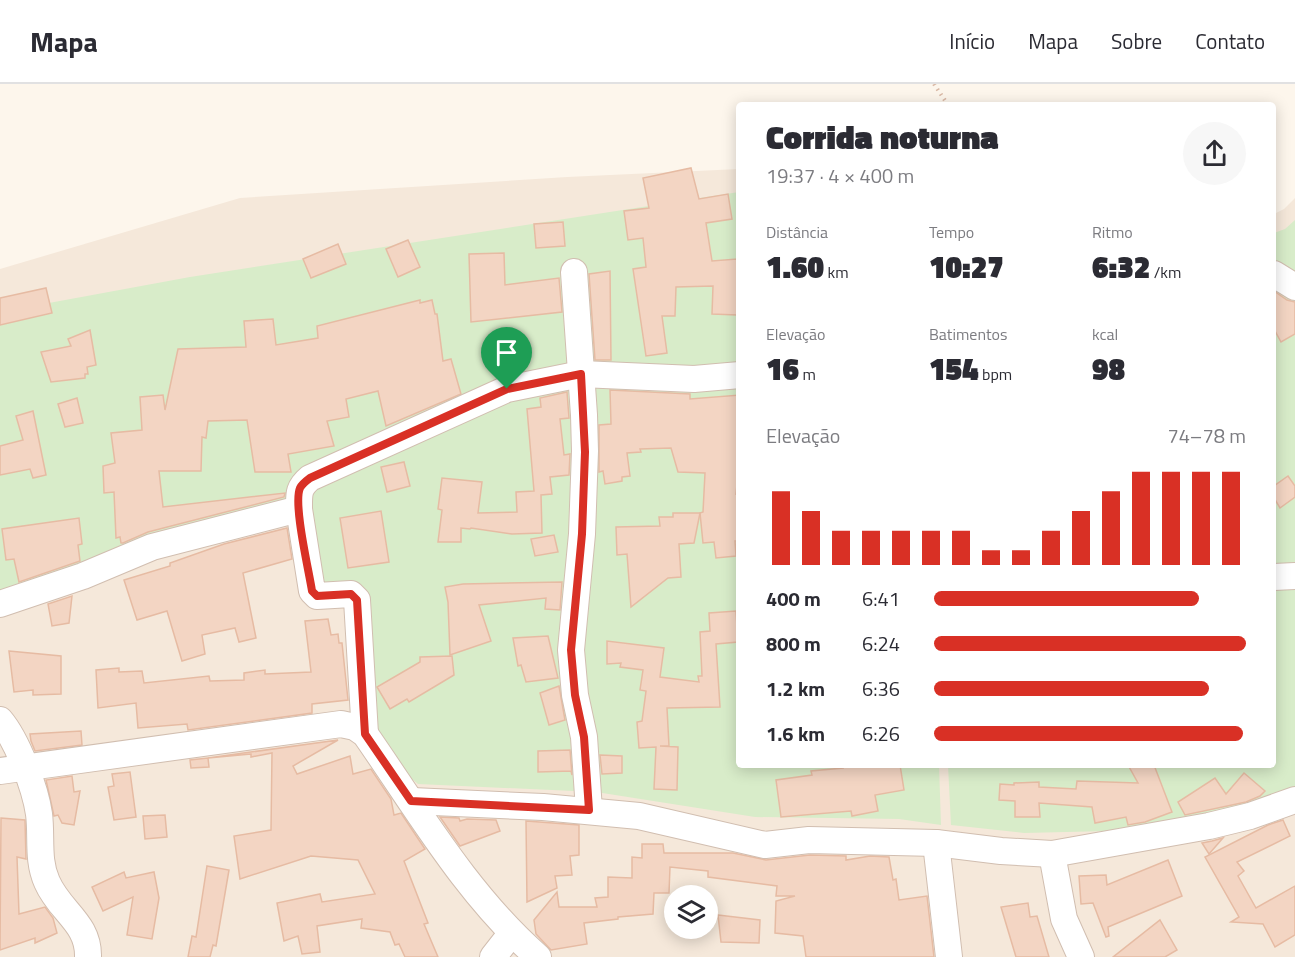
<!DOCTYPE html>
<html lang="pt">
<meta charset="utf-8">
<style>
:root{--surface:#fff;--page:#f7f7f7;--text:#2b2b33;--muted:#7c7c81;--line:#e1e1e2;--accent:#d93025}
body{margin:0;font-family:"Titillium Web",sans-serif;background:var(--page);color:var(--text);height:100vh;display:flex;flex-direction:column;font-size:22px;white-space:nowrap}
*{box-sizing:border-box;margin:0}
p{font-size:20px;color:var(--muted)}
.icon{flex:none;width:33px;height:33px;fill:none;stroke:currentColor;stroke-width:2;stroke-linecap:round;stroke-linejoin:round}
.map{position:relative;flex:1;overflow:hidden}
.panel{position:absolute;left:736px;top:18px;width:540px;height:666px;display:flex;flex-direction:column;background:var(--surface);border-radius:6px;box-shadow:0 3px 15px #0003}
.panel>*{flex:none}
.fabs{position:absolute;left:664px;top:801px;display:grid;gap:12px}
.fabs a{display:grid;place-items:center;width:54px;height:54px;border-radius:50%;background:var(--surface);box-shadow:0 3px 15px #0003;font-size:30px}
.pin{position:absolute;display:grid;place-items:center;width:51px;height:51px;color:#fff;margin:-62px -26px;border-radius:50% 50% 50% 0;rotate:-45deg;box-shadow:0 0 6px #0007}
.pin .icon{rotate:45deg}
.round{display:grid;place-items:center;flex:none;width:63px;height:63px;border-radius:32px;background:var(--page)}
.summary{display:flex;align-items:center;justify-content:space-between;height:102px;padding:0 30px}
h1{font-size:33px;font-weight:800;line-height:45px}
.figures{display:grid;grid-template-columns:repeat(3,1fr);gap:9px;height:102px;padding:6px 30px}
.figures div{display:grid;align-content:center}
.figures b{font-size:30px;font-weight:800}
.figures small{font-size:16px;font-weight:400}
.figures p{font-size:16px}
.chart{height:168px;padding:12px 30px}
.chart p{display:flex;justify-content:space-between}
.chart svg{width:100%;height:108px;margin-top:6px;stroke:var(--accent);stroke-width:6}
ul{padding:0 30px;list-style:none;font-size:20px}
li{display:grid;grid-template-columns:96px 72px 1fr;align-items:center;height:45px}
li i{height:15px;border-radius:8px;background:var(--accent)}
header{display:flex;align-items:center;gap:36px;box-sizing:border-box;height:84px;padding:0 30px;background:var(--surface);border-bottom:2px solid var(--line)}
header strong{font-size:28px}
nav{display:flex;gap:33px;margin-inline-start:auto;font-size:21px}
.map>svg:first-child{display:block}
.residential{fill:#f5e8da;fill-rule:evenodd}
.green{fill:#d8ecc9}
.building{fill:#f3d5c3;stroke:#e6bba3;stroke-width:1.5}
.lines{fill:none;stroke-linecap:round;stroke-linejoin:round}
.street-casing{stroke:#d1beb0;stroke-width:28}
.path{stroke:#d9b8a5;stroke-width:4;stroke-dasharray:1.5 4.5;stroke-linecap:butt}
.street{stroke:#fff;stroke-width:26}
.route-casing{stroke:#fff;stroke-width:12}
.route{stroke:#d93025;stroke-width:8}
</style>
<header>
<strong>Mapa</strong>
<nav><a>Início</a><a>Mapa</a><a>Sobre</a><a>Contato</a></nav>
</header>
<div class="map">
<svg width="1295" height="873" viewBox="0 0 1295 873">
<rect width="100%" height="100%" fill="#fdf6ec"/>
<path class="residential" d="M739 85 740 681H1274V130L1284 125 1295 114V873H0V185L240 114 567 93ZM675 812H708V844H675Z"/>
<g class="green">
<polygon points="739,108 740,681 939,681 941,741 899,735 755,733 596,708 418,700 393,679 369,640 361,529 317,504 303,420 0,514 0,228 190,193"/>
<polygon points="1295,136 1295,709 1223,733 1109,747 1024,749 951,741 948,681 1274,681 1274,149 1285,145"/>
</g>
<g class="building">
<polygon points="691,84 699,115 728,110 732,135 706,139 712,177 737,175 739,200 737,231 712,230 713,202 676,203 675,232 662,232 667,269 646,272 633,185 646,183 643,154 628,156 624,127 649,124 643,94"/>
<polygon points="563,138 565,162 536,164 534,140"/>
<polygon points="408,156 420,183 398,193 386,165"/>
<polygon points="338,160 346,180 311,194 303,175"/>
<polygon points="504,169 505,201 559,194 562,228 471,238 469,170"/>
<polygon points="610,187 611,276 595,276 589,190"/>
<polygon points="46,204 52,229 0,241 0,214"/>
<polygon points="1274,207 1287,216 1295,218 1295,250 1281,258 1274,245"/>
<polygon points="420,216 420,219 432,216 435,230 437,230 443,277 451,275 461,310 386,342 378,307 346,315 349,333 327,337 334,362 288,370 291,388 255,388 247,336 208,337 206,354 202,353 201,387 159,387 163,423 285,409 284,413 148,448 123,459 121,459 120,453 116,454 114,408 104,409 103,382 115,379 111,349 142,346 140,313 163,311 165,326 178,265 246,263 244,237 273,235 276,261 318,254 317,242"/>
<polygon points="90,246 96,281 87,283 88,290 85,290 85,294 51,298 41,268 71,262 68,255"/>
<polygon points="610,306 690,310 690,315 740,311 740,374 736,410 740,409 740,457 735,457 736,472 716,474 714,458 703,459 700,429 703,428 705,389 678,388 671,364 640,365 641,368 627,369 630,392 622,393 622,397 605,400 603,387 599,388 599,341 611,340"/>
<polygon points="567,308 569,334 560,335 564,371 570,370 569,391 550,393 552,410 541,411 542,449 512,450 471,444 470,445 461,444 461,458 438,458 442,426 438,425 442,394 482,398 478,429 517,428 516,408 534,407 527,325 541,323 540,314"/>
<polygon points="77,314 83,339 65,343 58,320"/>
<polygon points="33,327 46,391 33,394 30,385 0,391 0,362 23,356 16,332"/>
<polygon points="404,378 410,402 387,408 381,383"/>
<polygon points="1288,392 1295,402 1295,413 1280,424 1274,414 1274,402"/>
<polygon points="381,427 389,478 348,484 340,434"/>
<polygon points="673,429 700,429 694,459 679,460 681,493 668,494 631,523 627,470 617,471 616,443 660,442 659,433 673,433"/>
<polygon points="79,434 82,460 78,461 80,477 19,498 14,475 6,476 2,445"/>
<polygon points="287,444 292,475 243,489 256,554 239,558 235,544 202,551 205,570 182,577 167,527 137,536 124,496 170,482 170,479 224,460"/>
<polygon points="554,451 558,468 535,472 531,455"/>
<polygon points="562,498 560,526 545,525 546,514 479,521 491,557 450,571 448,518 445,503 463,500"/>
<polygon points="72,512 69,539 52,542 48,520"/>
<polygon points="736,527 738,558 716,560 720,623 667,624 669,662 660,662 678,663 677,706 654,705 656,663 639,664 637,638 642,637 646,607 640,606 643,586 620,583 621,579 607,580 607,557 664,564 660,593 699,598 698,592 702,592 700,548 710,547 709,529"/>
<polygon points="328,535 331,551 338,550 339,559 342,559 348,616 312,620 312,629 188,646 187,640 138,644 136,619 98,624 96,586 119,584 119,588 142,587 144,599 209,592 210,597 244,596 244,589 265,586 265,590 311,588 305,537"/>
<polygon points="548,552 558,594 526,598 521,581 518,582 513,554"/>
<polygon points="9,567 61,572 61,610 33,611 33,606 14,608"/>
<polygon points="452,572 454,591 409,618 407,615 390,625 377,603 420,578 420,573"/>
<polygon points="559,602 565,636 549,641 540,609"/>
<polygon points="81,647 82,661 35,667 31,657 30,650"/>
<polygon points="338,656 293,682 297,690 350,672 353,690 371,685 391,715 394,731 401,729 425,765 404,777 428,839 424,840 438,873 405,873 399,860 395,861 390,848 361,844 362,835 317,842 320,868 302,870 298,852 284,857 277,819 320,810 322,818 375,810 358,776 311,772 240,795 234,752 271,746 272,669 251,673 251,670 208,674"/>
<polygon points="570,666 572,691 571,687 538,688 538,667"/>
<polygon points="600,671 622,672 622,689 602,690"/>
<polygon points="208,674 209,683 191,684 190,676"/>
<polygon points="842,681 900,681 904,706 875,711 878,727 852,732 851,727 781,733 776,696 812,691 811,687 843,684"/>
<polygon points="1128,681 1154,681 1172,728 1145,738 1128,741 1126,733 1095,739 1092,723 1039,719 1040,733 1015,733 1015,717 999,716 1000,700 1014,701 1014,699 1039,698 1039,703 1076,705 1077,697 1138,699"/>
<polygon points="130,688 136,733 114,736 108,703 114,702 112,690"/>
<polygon points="1244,689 1265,707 1260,712 1246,718 1185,731 1178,718 1215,694 1226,710"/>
<polygon points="72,692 74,708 80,707 74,741 62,739 58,731 54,732 46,696"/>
<polygon points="165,731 167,753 145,755 143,732"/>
<polygon points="440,733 459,734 460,737 467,735 496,736 500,747 460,762"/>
<polygon points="1,734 25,736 26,775 17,773 19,830 45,823 53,834 57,849 35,859 35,854 0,866"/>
<polygon points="1283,736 1290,752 1237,778 1244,787 1238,792 1256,824 1295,802 1295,851 1275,863 1263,840 1231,838 1239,833 1205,773 1268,741"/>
<polygon points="526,737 579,741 579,771 570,772 572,791 555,792 557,804 527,818"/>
<polygon points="1223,754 1209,770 1202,759 1212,757"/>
<polygon points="642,760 663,760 664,769 733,769 766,776 810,771 846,772 846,776 870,772 889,773 893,796 896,795 899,816 927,812 934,873 806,873 803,852 775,849 776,817 795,812 776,812 777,802 708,793 708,787 670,783 669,809 654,809 653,830 618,833 618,835 584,839 587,860 551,866 536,850 534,836 557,808 559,823 597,823 595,814 608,813 608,793 632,794 632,773 642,774"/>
<polygon points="1168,776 1182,812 1108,843 1109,852 1106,853 1093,819 1081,820 1079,792 1106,791 1107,801"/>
<polygon points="207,782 229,786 216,862 213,861 210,873 188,873 192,852 196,853"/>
<polygon points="124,788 126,794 154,788 159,814 152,855 127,851 133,813 103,827 92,803"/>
<polygon points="1028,819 1030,833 1037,832 1049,873 1016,873 1001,823"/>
<polygon points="718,831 760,836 759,859 721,858"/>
<polygon points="1160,836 1177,866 1165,873 1113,873"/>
</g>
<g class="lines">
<defs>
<g id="street">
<polyline points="574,188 584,331 585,367 582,450 571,566 575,611 584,653 589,726"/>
<polyline points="1274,190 1295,203"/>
<polyline points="299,425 312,507 317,512 351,510 357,516 365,650"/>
<polyline points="1274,493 1295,492"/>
<path d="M0 520 83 492 152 463 299 425C299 410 298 404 310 394L507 305 581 290 694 295 740 291"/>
<path d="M0 636C17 656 35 703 39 730 42 753 37 776 47 798 60 828 89 839 88 873"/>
<path d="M0 687 341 640 355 643 365 650C418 726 467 811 538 873"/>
<polyline points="412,717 543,723 639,732 765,761 809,756 936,759 1001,767 1052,770 1209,742 1250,732 1295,716"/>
<polyline points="936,759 949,873"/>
<polyline points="1052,770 1064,835 1081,873"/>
<polyline points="493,873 511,850"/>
</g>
</defs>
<use href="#street" class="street-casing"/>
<polyline class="path" points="934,0 948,21"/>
<use href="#street" class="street"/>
</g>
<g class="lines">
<defs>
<path id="route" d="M581 290 585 368 582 450 571 566 575 611 584 653 589 726 411 717 365 650 357 516 351 510 317 512 312 507C309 487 293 420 300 404 302 400 306 397 310 394L507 305Z"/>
</defs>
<use href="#route" class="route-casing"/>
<use href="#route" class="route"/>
</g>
</svg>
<div class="fabs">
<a><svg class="icon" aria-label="layers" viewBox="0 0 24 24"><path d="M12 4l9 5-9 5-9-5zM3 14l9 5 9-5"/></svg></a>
</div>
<div class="pin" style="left:507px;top:305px;background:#1e9e55"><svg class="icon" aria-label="arrive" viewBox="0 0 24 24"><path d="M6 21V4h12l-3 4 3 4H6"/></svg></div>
<section class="panel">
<div class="summary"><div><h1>Corrida noturna</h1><p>19:37 · 4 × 400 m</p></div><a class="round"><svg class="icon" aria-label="share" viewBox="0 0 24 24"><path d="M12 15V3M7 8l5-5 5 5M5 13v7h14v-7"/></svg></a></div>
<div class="figures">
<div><p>Distância</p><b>1.60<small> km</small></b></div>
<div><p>Tempo</p><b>10:27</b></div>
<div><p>Ritmo</p><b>6:32<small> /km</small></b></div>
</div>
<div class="figures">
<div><p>Elevação</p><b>16<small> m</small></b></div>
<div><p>Batimentos</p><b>154<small> bpm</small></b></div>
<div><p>kcal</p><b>98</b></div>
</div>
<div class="chart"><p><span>Elevação</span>74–78 m</p>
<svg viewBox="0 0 160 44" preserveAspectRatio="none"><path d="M5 44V14M15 44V22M25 44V30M35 44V30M45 44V30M55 44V30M65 44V30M75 44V38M85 44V38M95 44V30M105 44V22M115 44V14M125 44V6M135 44V6M145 44V6M155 44V6"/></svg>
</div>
<ul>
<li><b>400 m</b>6:41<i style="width:85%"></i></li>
<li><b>800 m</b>6:24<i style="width:100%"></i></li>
<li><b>1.2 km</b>6:36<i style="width:88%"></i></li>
<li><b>1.6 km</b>6:26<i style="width:99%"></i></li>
</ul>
</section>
</div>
